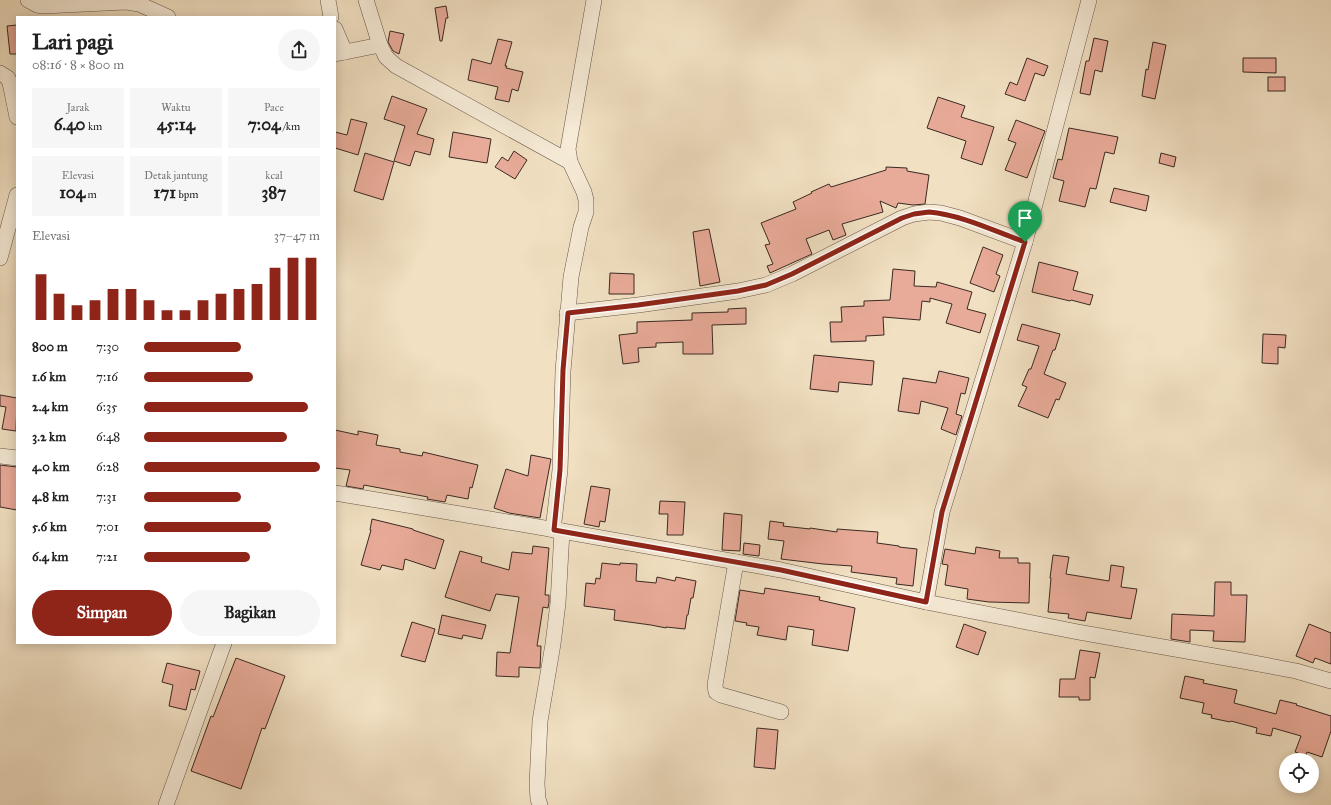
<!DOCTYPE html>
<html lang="id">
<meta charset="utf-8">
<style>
:root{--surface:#fff;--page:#f6f6f6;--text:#222;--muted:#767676;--accent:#8f2418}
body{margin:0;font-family:"IM FELL Great Primer",serif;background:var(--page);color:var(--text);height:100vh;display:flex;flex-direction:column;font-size:15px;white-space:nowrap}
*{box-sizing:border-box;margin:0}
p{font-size:13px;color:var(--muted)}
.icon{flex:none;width:22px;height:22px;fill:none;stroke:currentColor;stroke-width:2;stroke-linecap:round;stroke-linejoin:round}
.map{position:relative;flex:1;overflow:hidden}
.details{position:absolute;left:16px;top:16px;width:320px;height:628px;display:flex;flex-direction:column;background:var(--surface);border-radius:0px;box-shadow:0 2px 10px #0003}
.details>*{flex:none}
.buttons{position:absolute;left:1279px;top:753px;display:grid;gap:8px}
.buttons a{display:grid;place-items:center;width:40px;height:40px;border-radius:50%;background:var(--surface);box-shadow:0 2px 10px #0003;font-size:20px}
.pin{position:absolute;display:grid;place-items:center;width:34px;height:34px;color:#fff;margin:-41px -17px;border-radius:50% 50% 50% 0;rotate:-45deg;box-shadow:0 0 4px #0007}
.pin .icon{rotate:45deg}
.round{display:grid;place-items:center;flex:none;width:42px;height:42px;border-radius:21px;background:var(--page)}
.head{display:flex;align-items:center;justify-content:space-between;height:68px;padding:0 16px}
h1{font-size:22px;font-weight:700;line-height:30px}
.figures{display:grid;grid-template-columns:repeat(3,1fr);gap:6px;height:68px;padding:4px 16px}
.figures div{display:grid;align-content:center;border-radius:0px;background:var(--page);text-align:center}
.figures b{font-size:17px;font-weight:700}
.figures small{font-size:11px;font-weight:400}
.figures p{font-size:11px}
.chart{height:112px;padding:8px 16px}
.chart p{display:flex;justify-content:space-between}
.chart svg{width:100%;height:72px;margin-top:4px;stroke:var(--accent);stroke-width:6}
.button{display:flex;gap:8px;margin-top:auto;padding:8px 16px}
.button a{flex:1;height:46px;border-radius:24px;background:var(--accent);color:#fff;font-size:16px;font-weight:700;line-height:46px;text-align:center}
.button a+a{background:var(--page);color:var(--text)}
ul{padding:0 16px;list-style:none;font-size:13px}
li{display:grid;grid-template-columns:64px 48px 1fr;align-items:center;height:30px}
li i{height:10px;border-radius:5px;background:var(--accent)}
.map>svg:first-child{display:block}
.building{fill:#e9ab99;stroke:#3a2922}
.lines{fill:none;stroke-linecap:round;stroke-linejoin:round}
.minor-casing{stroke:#68574a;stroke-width:16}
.minor{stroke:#f6ebd7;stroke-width:15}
.route-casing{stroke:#fff;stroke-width:8}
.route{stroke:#8f2418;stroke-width:5}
</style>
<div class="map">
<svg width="1331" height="805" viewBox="0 0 1331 805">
<rect width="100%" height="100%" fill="#f1e0c2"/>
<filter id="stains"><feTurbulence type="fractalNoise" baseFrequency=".005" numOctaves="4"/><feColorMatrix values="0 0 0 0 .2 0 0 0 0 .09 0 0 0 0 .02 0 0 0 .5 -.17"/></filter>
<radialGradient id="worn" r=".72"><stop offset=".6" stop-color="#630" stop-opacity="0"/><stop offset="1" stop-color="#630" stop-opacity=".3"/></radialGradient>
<g class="building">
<polygon points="446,6 448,18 446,18 442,41 440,41 435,8"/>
<polygon points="17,25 17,54 10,54 7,26"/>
<polygon points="390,31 404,34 399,54 393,51 388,42"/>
<polygon points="1094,38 1108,41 1102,72 1095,70 1090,95 1080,93 1086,61 1089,61"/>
<polygon points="498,39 512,42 505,66 507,66 506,68 523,72 518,91 512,89 509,102 495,99 498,87 468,80 472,59 491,64"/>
<polygon points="1153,42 1166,45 1155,99 1142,96 1146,69 1148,70"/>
<polygon points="1027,58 1048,66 1044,76 1035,73 1025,101 1005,94 1010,82 1017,85"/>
<polygon points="1243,58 1276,58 1276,73 1243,72"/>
<rect x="1268" y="77" width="17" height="14"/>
<polygon points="392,96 427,109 417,134 434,139 430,155 415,151 410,166 394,161 405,126 384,119"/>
<polygon points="938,97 965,106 961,117 994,127 982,165 961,158 966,141 927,128"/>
<polygon points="351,119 367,123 358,155 335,148 335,132 347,135"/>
<polygon points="1016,120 1045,131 1027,178 1005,170 1016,143 1008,140"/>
<polygon points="1069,128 1118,137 1114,154 1105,152 1096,189 1090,188 1085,207 1059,201 1064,181 1053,178 1058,159 1062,160"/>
<polygon points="453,132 491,139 487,163 449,157"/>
<polygon points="514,151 527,160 515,179 495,167 502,157 508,161"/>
<polygon points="365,153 394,162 383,200 354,191"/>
<polygon points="1161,153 1176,157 1174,167 1159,163"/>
<polygon points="886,167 907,168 907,171 929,175 925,204 913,205 898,203 896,208 880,201 883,212 842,224 846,235 833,240 829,230 806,239 812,254 770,273 767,266 773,264 765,245 770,244 761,223 796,209 793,202 812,193 811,192 829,184 831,187 886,170"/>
<polygon points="1114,188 1149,196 1146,211 1110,202"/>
<polygon points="709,229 720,282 700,286 693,232"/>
<polygon points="983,247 1003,255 996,274 1000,276 994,292 970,283"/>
<polygon points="1039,262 1078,272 1073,290 1093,295 1090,305 1071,300 1070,301 1032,292"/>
<polygon points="893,269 915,271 914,286 936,287 937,282 972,292 967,309 986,314 980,333 946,323 952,304 930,298 930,302 922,301 920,320 883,317 884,335 866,336 866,341 831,342 830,322 842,322 841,307 864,306 864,301 890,300"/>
<polygon points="610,273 634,274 634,294 609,294"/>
<polygon points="746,308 746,324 712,325 713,354 683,354 683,342 656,343 656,347 638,348 639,362 623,364 619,335 637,333 637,322 692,320 692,313 728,312 728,309"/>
<polygon points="1022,324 1060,334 1055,350 1053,350 1044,374 1066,383 1059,400 1056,399 1048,418 1018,406 1027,387 1022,385 1029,369 1031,369 1039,346 1017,340"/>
<polygon points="1263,334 1286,335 1285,348 1278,347 1278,364 1262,363"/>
<polygon points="814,355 874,361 872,385 839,382 838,392 810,389"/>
<polygon points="939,371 969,378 965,394 961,393 956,414 962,416 956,435 941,429 948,408 921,401 919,414 898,411 903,378 936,383"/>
<polygon points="0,395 17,398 16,431 2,429 6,407 0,406"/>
<polygon points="335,430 358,435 358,431 378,435 376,445 400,449 400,452 422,456 423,452 478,465 472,488 470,487 468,499 447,495 445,502 427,499 428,497 364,485 363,489 346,486 350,470 335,468"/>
<polygon points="531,455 551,459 540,518 509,513 494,508 506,469 528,476"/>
<polygon points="0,465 17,467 17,510 0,507"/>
<polygon points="591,486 610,489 605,522 600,521 599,527 584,524"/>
<polygon points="660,501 685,502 683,535 667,535 668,514 659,514"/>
<polygon points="724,513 742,515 740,551 722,550"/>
<polygon points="372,519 413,529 413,530 444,540 435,569 405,559 403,570 382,565 380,570 361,565 371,530 370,530"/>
<polygon points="770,521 784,523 783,526 810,529 810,528 837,532 837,529 878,532 877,543 899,546 899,547 917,549 913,586 896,584 897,578 851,572 852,566 823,564 781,559 784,541 768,539"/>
<polygon points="744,543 760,545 759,556 743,554"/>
<polygon points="533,546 549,548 545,595 549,595 549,602 548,608 543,607 537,646 541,646 540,668 519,667 519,677 496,676 497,652 510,653 519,597 496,594 490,611 445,597 460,551 482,557 481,562 509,570 512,552 532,554"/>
<polygon points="976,547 1000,551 999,558 1018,558 1018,563 1030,563 1029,603 989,602 967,599 968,589 945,585 948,565 942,564 945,549 975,554"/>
<polygon points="1053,555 1069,557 1066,574 1109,581 1111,565 1124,567 1121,587 1137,589 1131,619 1087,612 1085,621 1068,618 1069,614 1048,612 1051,578 1050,578"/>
<polygon points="602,563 620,565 620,563 637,564 636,581 656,583 657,577 675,581 676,577 696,581 693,598 691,598 688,615 687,615 685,629 666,627 666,628 651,625 614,620 615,610 584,606 586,583 595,584 596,578 600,579"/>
<polygon points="1215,582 1231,582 1231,595 1247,595 1245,642 1213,641 1214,631 1190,630 1190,642 1171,639 1172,614 1214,616"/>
<polygon points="765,588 820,597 819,600 855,608 848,651 812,645 814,630 788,626 786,640 757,635 759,627 746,625 747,623 735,621 740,590 764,594"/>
<polygon points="442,615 486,625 482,639 463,635 462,639 438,634"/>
<polygon points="412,622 435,629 425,662 401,656"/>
<polygon points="964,624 986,632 978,655 956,647"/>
<polygon points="1309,624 1331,633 1331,664 1315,658 1313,663 1296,656"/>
<polygon points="1080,650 1100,653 1095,678 1090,677 1090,700 1079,700 1079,697 1059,697 1060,679 1075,679"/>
<polygon points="236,658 285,676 265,729 262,728 241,789 191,771 211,716 213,717"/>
<polygon points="167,663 200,671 195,690 191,689 186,710 169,706 173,685 162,682"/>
<polygon points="1185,676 1204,680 1203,683 1237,690 1234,703 1276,714 1280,700 1297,704 1296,705 1331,716 1331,731 1322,757 1307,752 1306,756 1295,752 1301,736 1273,728 1271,736 1256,733 1257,728 1231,721 1230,722 1211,718 1212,715 1202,713 1204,703 1180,698"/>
<polygon points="757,728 778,730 775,769 754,767"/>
</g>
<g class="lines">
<defs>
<g id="minor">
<polyline points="28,0 37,5 43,6 126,2 139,4 168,17"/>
<polyline points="328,0 331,17"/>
<polyline points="366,0 380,45 386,57 396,66 570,162"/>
<polyline points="335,29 345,52"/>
<polyline points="335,54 380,45"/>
<polyline points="0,73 8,78 10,83 17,117"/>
<polyline points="0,258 17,195"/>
<polyline points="567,313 638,305 738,291 766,285 792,274 902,218 914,214 929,212 941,213 960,218 1025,242"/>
<polyline points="0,456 17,458"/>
<polyline points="335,493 562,531 781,570 926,602 1078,632 1243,661 1296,671 1331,681"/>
<polyline points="553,530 560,470 563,371 571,277 581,227 586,212 586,200 584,192 570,162 568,149 594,0"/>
<polyline points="736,562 715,685 716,692 721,695 781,712"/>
<polyline points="926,602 942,512 1025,242 1089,0"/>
<polyline points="166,805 224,643"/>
<polyline points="540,805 538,799 537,784 540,721 553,644 558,603 562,531"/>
</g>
</defs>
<use href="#minor" class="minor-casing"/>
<use href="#minor" class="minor"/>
</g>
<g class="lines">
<defs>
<path id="route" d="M929 212C962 215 994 231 1025 242L942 512 926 602 781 570 554 530 560 470 563 370 568 313 638 305 738 291 766 285 792 274 902 218 914 214Z"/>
</defs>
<use href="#route" class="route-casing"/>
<use href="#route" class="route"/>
</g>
<rect width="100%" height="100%" filter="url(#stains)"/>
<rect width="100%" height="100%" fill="url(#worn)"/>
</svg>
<div class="buttons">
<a><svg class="icon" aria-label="locate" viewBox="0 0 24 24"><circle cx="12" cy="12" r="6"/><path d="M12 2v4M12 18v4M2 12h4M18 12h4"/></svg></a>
</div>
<div class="pin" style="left:1025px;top:242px;background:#1e9e55"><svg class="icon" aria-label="arrive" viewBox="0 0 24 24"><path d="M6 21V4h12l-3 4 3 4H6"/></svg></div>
<section class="details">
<div class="head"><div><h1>Lari pagi</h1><p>08:16 · 8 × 800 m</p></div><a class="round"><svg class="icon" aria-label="share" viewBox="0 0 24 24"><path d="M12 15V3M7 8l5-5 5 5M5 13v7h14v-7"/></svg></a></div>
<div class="figures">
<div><p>Jarak</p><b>6.40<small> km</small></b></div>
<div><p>Waktu</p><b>45:14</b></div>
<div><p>Pace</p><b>7:04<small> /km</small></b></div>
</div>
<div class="figures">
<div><p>Elevasi</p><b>104<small> m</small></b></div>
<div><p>Detak jantung</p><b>171<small> bpm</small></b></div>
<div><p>kcal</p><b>387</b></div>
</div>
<div class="chart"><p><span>Elevasi</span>37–47 m</p>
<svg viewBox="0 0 160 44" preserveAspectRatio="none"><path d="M5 44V16M15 44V28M25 44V35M35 44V32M45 44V25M55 44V25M65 44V32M75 44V38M85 44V38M95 44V32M105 44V28M115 44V25M125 44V22M135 44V12M145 44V6M155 44V6"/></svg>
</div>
<ul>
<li><b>800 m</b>7:30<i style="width:55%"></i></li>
<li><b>1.6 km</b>7:16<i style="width:62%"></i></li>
<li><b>2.4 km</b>6:35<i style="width:93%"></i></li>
<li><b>3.2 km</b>6:48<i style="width:81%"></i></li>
<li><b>4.0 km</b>6:28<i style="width:100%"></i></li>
<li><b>4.8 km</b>7:31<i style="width:55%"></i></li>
<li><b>5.6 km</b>7:01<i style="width:72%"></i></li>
<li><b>6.4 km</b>7:21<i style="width:60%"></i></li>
</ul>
<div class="button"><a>Simpan</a><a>Bagikan</a></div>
</section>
</div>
